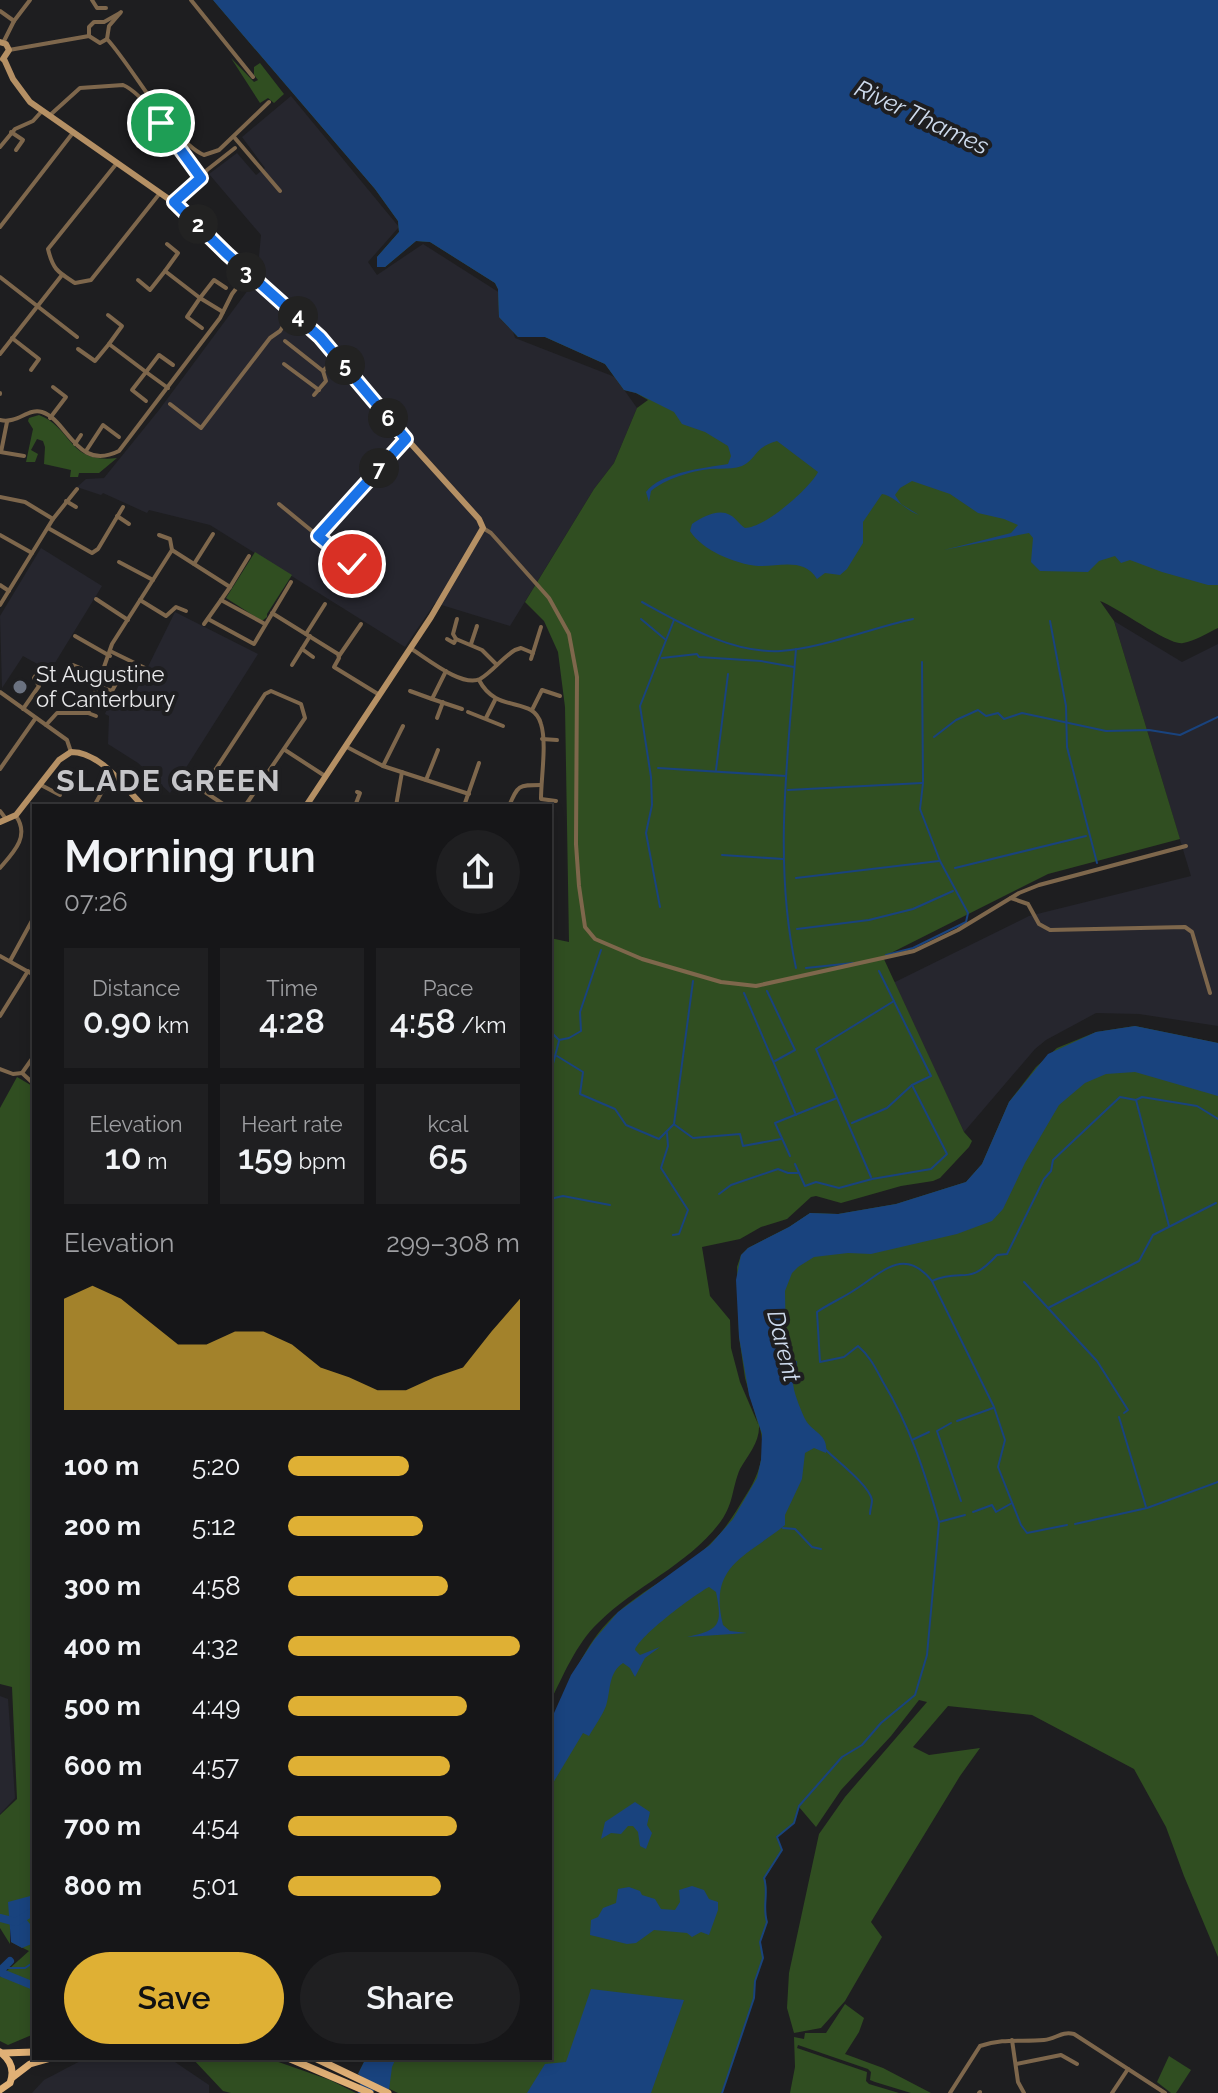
<!DOCTYPE html>
<meta charset="utf-8">
<style>
:root{--surface:#161618;--page:#1f1f21;--text:#f1f3f6;--muted:#9e9fa2;--line:#353537;--accent:#dfb034}
body{margin:0;font-family:Raleway,sans-serif;background:var(--page);color:var(--text);height:100vh;display:flex;flex-direction:column;font-size:30px;white-space:nowrap}
*{box-sizing:border-box;margin:0}
p{font-size:26px;color:var(--muted)}
.icon{flex:none;width:44px;height:44px;fill:none;stroke:currentColor;stroke-width:2;stroke-linecap:round;stroke-linejoin:round}
.map{position:relative;flex:1;overflow:hidden}
.side{position:absolute;left:32px;top:804px;width:520px;height:1256px;display:flex;flex-direction:column;background:var(--surface);border-radius:0px;box-shadow:0 4px 12px #0003,0 0 0 2px var(--line)}
.side>*{flex:none}
.pin{position:absolute;display:grid;place-items:center;width:68px;height:68px;color:#fff;margin:-34px;border:4px solid #fff;border-radius:50%;box-shadow:0 2px 8px #0007}
.km{position:absolute;width:40px;height:40px;margin:-20px;border-radius:50%;background:#222;color:#fff;font-size:22px;line-height:40px;text-align:center}
.round{display:grid;place-items:center;flex:none;width:84px;height:84px;border-radius:42px;background:var(--page)}
.head{display:flex;align-items:center;justify-content:space-between;height:136px;padding:0 32px}
h1{font-size:44px;font-weight:600;line-height:60px}
.figures{display:grid;grid-template-columns:repeat(3,1fr);gap:12px;height:136px;padding:8px 32px}
.figures div{display:grid;align-content:center;border-radius:0px;background:var(--page);text-align:center}
.figures b{font-size:34px;font-weight:600}
.figures small{font-size:22px;font-weight:400}
.figures p{font-size:22px}
.chart{height:224px;padding:16px 32px}
.chart p{display:flex;justify-content:space-between}
.chart svg{width:100%;height:144px;margin-top:8px;fill:var(--accent);opacity:.7}
.cta{display:flex;gap:16px;margin-top:auto;padding:16px 32px}
.cta a{flex:1;height:92px;border-radius:48px;background:var(--accent);color:#111;font-size:32px;font-weight:600;line-height:92px;text-align:center}
.cta a+a{background:var(--page);color:var(--text)}
ul{padding:0 32px;list-style:none;font-size:26px}
li{display:grid;grid-template-columns:128px 96px 1fr;align-items:center;height:60px}
li i{height:20px;border-radius:10px;background:var(--accent)}
.map>svg:first-child{display:block}
.built{fill:#26262e}
.green{fill:#304e21}
.water{fill:#19437e}
.lines{fill:none;stroke-linecap:round;stroke-linejoin:round}
.stream{stroke:#19437e;stroke-width:2}
.river{stroke:#19437e;stroke-width:8}
.street{stroke:#7e674c;stroke-width:4}
.secondary{stroke:#b59064;stroke-width:6}
.primary{stroke:#e0b076;stroke-width:7}
.route-casing{stroke:#fff;stroke-width:16}
.route{stroke:#1a73e8;stroke-width:10}
.worship-dot{fill:#6b7280;stroke:#1e1e20;stroke-width:3}
.labels{text-anchor:middle;dominant-baseline:central;stroke-width:8;stroke-linejoin:round;paint-order:stroke}
.poi-label{font-size:22px;fill:#e8e8ea;stroke:#1e1e20;text-anchor:start}
.water-label{font-size:24px;font-style:italic;fill:#cedbed;stroke:#1e1e20}
.district-label{font-size:30px;font-weight:bold;letter-spacing:2px;fill:#c5c5c8;stroke:#1e1e20}
</style>
<div class="map">
<svg width="1218" height="2093" viewBox="0 0 1218 2093">
<rect width="100%" height="100%" fill="#1e1e20"/>
<g class="built">
<polygon points="291,96 399,227 368,262 377,275 423,244 500,293 515,338 615,377 637,408 614,463 594,489 510,626 435,603 405,647 210,525 149,510 147,513 103,493 101,495 77,487 86,479 104,478 159,410 257,278 261,235 209,174 237,153 256,175 265,168 242,137"/>
<polygon points="41,548 102,586 50,671 23,656 2,688 0,616"/>
<polygon points="175,612 258,654 170,793 138,763 108,744 109,716 105,714 113,694 136,704 139,697 134,695"/>
<polygon points="1114,621 1182,662 1218,644 1218,1026 1139,1014 1096,1013 1046,1040 1035,1049 964,1132 893,983 1029,916 1191,876"/>
<polygon points="0,1696 8,1699 15,1798 0,1814"/>
<polygon points="86,2058 169,2058 209,2085 209,2093 32,2093 44,2080"/>
</g>
<g class="green">
<path d="M213 0 1218 520V628C1207 633 1195 641 1183 643 1169 646 1119 608 1100 601L1114 621 1180 839 1048 874 883 957 964 1132 972 1141 969 1147 940 1178 933 1181 901 1186 841 1203 816 1196 811 1197 787 1219 761 1227 740 1239 702 1247 710 1296 730 1320 731 1348 740 1382 758 1424 745 1378 739 1337 737 1267 741 1255 748 1248 789 1227 810 1213 838 1214 896 1204 966 1182 982 1164 1009 1102 1036 1067 1057 1048 1096 1032 1135 1026 1218 1043 1106 1050 997 1179 781 1250 782 1468 550 1722C569 1689 580 1651 608 1622 637 1591 680 1574 710 1544 726 1529 735 1513 746 1495 760 1474 767 1450 759 1425 760 1442 748 1455 740 1469 732 1487 734 1503 721 1521 690 1564 635 1586 598 1623 576 1644 563 1676 550 1702V938L569 942 565 707 558 652 544 621 525 602 594 489 614 463 637 408 648 400 636 393 624 390 605 364 545 337H518L499 317 498 289 495 283 430 242 416 241 385 267H377V257L399 232 398 221 375 189Z"/>
<polygon points="231,58 254,82 258,80 254,75 254,67 260,63 284,94 274,103 268,98 260,103"/>
<path d="M39 415C73 428 67 464 117 458L99 473H79L78 477H70L71 470 44 464 45 447 43 441 37 439 31 450 38 454 35 462H26L33 429 28 421 29 418Z"/>
<polygon points="255,552 292,575 267,614 267,617 262,621 226,598"/>
<path d="M1112 1056 1218 1080V1957L1184 1876 1166 1827 1134 1769 1032 1715 948 1706 913 1747 929 1755 980 1748 960 1776 871 1922 882 1937 845 2001 821 2028 794 2033 787 2008 789 1973 819 1834 845 1797 927 1702 919 1700 891 1736 841 1790 816 1827 799 1807 794 1823 777 1837 782 1850 765 1878C769 1893 762 1906 767 1922L760 1942 763 1958 755 1981 754 1998 722 2093H398L358 2074 366 2058H550V1773L609 1656 761 1521 773 1271 991 1191 1033 1097Z"/>
<polygon points="17,1077 34,1087 34,2034 8,2045 0,2041 0,1977 29,1951 11,1942 14,1932 10,1928 10,1944 0,1928 0,1815 17,1799 12,1687 0,1684 0,1108"/>
<polygon points="845,2004 864,2018 859,2032 845,2054 883,2068 931,2093 911,2093 875,2082 870,2080 871,2072 868,2069 798,2045 797,2048 867,2072 866,2081 869,2084 899,2093 790,2093 795,2067 794,2037 804,2039 805,2033 826,2033"/>
<polygon points="1169,2056 1191,2070 1176,2093 1171,2093 1157,2082"/>
<polygon points="192,2058 267,2058 330,2080 356,2093 231,2093 223,2091"/>
</g>
<g class="water">
<path d="M213 0H1218V585H1208L1162 572 1130 560 1121 563 1115 556 1099 561 1088 572 1040 571 1031 562 1033 538 1029 533 944 550 1011 533 1018 525 1004 519 978 513 950 494 912 481 900 488 895 495 901 504 919 515C905 510 894 496 882 494L863 522V543L847 569 840 575 825 573 817 579C804 557 778 567 758 566 735 564 702 550 690 531L692 524C702 517 719 508 730 515 736 518 739 524 745 528 765 528 810 488 818 472L777 441C753 448 758 458 742 466 732 470 720 468 710 469 691 471 665 479 651 491L649 502 646 492C661 472 705 468 728 464L731 456 728 446 705 432 682 424 674 412 636 393 624 390 605 364 545 337H518L499 317 498 289 495 283 430 242 416 241 385 267H377V257L399 232 398 221 375 189Z"/>
<path d="M1135 1026 1218 1043V1096L1135 1072 1106 1074 1085 1083 1059 1105 1025 1163 1003 1209 992 1221 957 1234 871 1254 848 1253 814 1257 798 1267 792 1273 785 1291 786 1348 791 1363 797 1361C798 1369 794 1372 793 1379 792 1390 800 1407 804 1417 811 1433 829 1433 826 1453L814 1448 805 1453 802 1479 785 1515V1525C746 1557 708 1565 723 1625L730 1631 747 1633 687 1637C719 1630 723 1626 716 1592L709 1587C694 1595 639 1636 635 1650L640 1655 660 1647 645 1658 635 1677 630 1668 623 1663C608 1673 611 1690 606 1706 602 1716 594 1727 589 1736L583 1733 550 1788V1722L571 1675 594 1640 618 1612 710 1545 733 1519 757 1478 761 1460 762 1434 749 1395 739 1337 736 1280 741 1255 748 1248 789 1227 810 1213 838 1214 896 1204 966 1182 982 1164 1009 1102 1048 1054 1096 1032Z"/>
<polygon points="635,1802 650,1812 647,1825 652,1833 646,1849 640,1846 638,1832 633,1826 628,1826 621,1834 611,1833 601,1839 605,1822"/>
<polygon points="692,1886 704,1890 709,1899 718,1902 718,1910 709,1935 701,1932 692,1937 687,1933 654,1930 636,1943 627,1944 590,1935 591,1920 598,1917 603,1908 616,1903 618,1889 629,1887 640,1891 642,1895 655,1899 661,1909 675,1910 680,1902 679,1890"/>
<polygon points="34,1895 34,1917 29,1916 26,1919 34,1929 34,1943 22,1948 11,1942 8,1902"/>
<polygon points="591,1989 684,2000 651,2093 527,2093 545,2064 566,2062"/>
<polygon points="366,2058 396,2058 392,2067 389,2090 376,2084 373,2093 358,2093 362,2077 358,2074"/>
</g>
<g class="lines">
<g class="stream">
<path d="M642 602C684 625 732 654 781 651 824 648 871 628 913 619"/>
<polyline points="641,619 666,640"/>
<polyline points="1050,621 1066,706 1067,747 1097,863"/>
<polyline points="662,658 697,654 699,657 761,661 794,667"/>
<polyline points="934,737 956,720 978,710 986,716 998,713 1004,719 1022,713 1106,731 1149,730 1180,735 1218,717"/>
<polyline points="658,768 786,776"/>
<polyline points="716,770 728,674"/>
<polyline points="788,790 922,783"/>
<polyline points="722,855 783,859"/>
<polyline points="955,868 1086,836"/>
<polyline points="796,878 939,861"/>
<polyline points="660,907 646,833 652,805 651,777 640,706 674,620"/>
<polyline points="797,929 869,920 913,909 953,891"/>
<polyline points="886,955 913,948 966,922 968,913 940,861 920,809 923,783 922,662"/>
<path d="M796 968C773 864 788 754 796 649"/>
<polyline points="806,968 853,963"/>
<polyline points="767,991 795,1050 775,1061"/>
<polyline points="744,993 796,1115"/>
<polyline points="550,1031 559,1040 569,1038 581,1031 580,1012 601,950"/>
<polyline points="557,1056 583,1072 580,1094 615,1109 626,1125 659,1139 674,1124 693,981"/>
<polyline points="550,1075 559,1041"/>
<polyline points="852,1123 887,1108 912,1085 931,1076 879,971"/>
<polyline points="675,1125 693,1138 740,1134 743,1146 781,1139"/>
<polyline points="667,1133 668,1146 661,1168 688,1210 679,1234 673,1235"/>
<polyline points="790,1156 775,1123 837,1098"/>
<polyline points="795,1164 805,1186 816,1182 839,1188 872,1179 931,1169 947,1154 912,1085"/>
<polyline points="871,1177 816,1049 894,1001"/>
<polyline points="719,1194 731,1185 778,1169 788,1173 798,1173"/>
<polyline points="550,1199 563,1196 610,1205"/>
<polyline points="1169,1226 1136,1100 1142,1097 1197,1106 1218,1119"/>
<path d="M932 1281C964 1267 967 1288 997 1255L1007 1254 1044 1179 1051 1171 1053 1160 1120 1097 1136 1100"/>
<polyline points="1024,1282 1097,1361 1128,1410 1124,1413"/>
<polyline points="1048,1308 1139,1261 1153,1235 1216,1203"/>
<polyline points="1119,1417 1146,1507"/>
<polyline points="957,1421 993,1408"/>
<polyline points="951,1423 937,1431 961,1501"/>
<polyline points="912,1440 929,1432"/>
<path d="M826 1450C838 1462 869 1485 872 1500 872 1505 870 1509 870 1514"/>
<polyline points="973,1512 992,1505 996,1512 1012,1503"/>
<path d="M965 1515 939 1522C925 1473 910 1426 883 1382 876 1369 870 1356 858 1346L844 1357 820 1362 817 1312C830 1303 843 1298 856 1289 883 1272 904 1246 932 1281L994 1407 1005 1440 998 1467 1021 1525 1027 1533 1067 1525"/>
<polyline points="1075,1524 1147,1508 1218,1482"/>
<polyline points="783,1528 795,1529 812,1547 821,1549"/>
<polyline points="0,1970 3,1968 25,1968 34,1962"/>
<path d="M722 2093 754 1998 755 1981 763 1958 760 1942 767 1922C762 1906 769 1893 764 1878L782 1850 777 1837 794 1823 799 1806 842 1757 862 1745 881 1723 915 1695 927 1655 939 1523"/>
</g>
<g class="river">
<polyline points="0,1918 16,1922 34,1911"/>
<polyline points="10,1961 2,1969 2,1973 34,1986"/>
</g>
<g class="street">
<polyline points="92,0 97,8 106,8"/>
<polyline points="191,0 253,77"/>
<polyline points="0,11 14,21"/>
<polyline points="89,36 89,27 94,22 104,22 120,13"/>
<path d="M107 39C133 67 172 141 204 155L219 150 269 102"/>
<polyline points="3,43 14,21 30,0"/>
<polyline points="9,50 89,36 100,43 107,39 109,26 121,12"/>
<path d="M49 116 80 88 123 85C146 94 185 155 201 178"/>
<polyline points="139,131 147,134"/>
<polyline points="11,132 23,140 16,150"/>
<polyline points="234,137 280,191"/>
<polyline points="138,146 147,134 161,123"/>
<polyline points="0,147 15,129 33,121 42,111"/>
<path d="M117 163 48 249C53 270 58 272 75 283L91 280 160 193"/>
<polyline points="174,202 204,175 207,170 235,148"/>
<polyline points="0,227 72,134"/>
<polyline points="167,244 178,253 165,271 200,298 214,280 226,288"/>
<polyline points="0,277 77,337"/>
<polyline points="138,280 150,290 165,271"/>
<polyline points="108,315 122,326 109,344"/>
<polyline points="202,328 187,317 200,298 223,312"/>
<polyline points="12,338 39,359 31,370"/>
<polyline points="285,341 323,371"/>
<polyline points="78,349 95,361 109,344 146,372 132,390 146,401"/>
<polyline points="0,354 62,275"/>
<polyline points="284,364 319,390"/>
<polyline points="168,388 146,372 159,355 173,365"/>
<polyline points="0,394 0,393"/>
<polyline points="314,395 326,381 323,371 336,358"/>
<polyline points="170,404 201,428 270,338 280,331 292,312"/>
<polyline points="50,418 66,397 53,387"/>
<path d="M0 420C18 424 27 408 42 412 68 420 76 472 119 451L220 318 232 294 248 273"/>
<polyline points="75,444 81,435"/>
<polyline points="86,451 103,425 119,437"/>
<polyline points="0,452 24,456"/>
<polyline points="1,452 7,422"/>
<polyline points="0,497 25,502 53,519"/>
<polyline points="66,501 76,507"/>
<polyline points="279,504 318,536"/>
<polyline points="117,516 129,524"/>
<polyline points="48,528 92,553 98,549 123,507"/>
<polyline points="483,528 491,533 549,598 569,634 577,677 576,844 579,886 585,927 595,939 642,959 721,982 756,986 914,951 958,930 1019,893 1039,885 1186,846"/>
<polyline points="0,535 32,553"/>
<polyline points="159,535 170,539 172,550"/>
<polyline points="119,562 153,580"/>
<polyline points="194,564 213,534"/>
<polyline points="352,564 318,536 406,439"/>
<polyline points="0,585 9,591"/>
<polyline points="230,587 249,556"/>
<polyline points="96,599 128,620"/>
<polyline points="140,600 166,616 176,607 186,611"/>
<polyline points="0,605 53,519 77,489"/>
<polyline points="272,613 338,654 339,658 334,667 378,694"/>
<polyline points="208,619 254,644 291,582"/>
<polyline points="204,624 221,600"/>
<polyline points="306,634 325,604"/>
<polyline points="75,636 110,656"/>
<polyline points="447,639 454,643 456,639 482,650 496,664"/>
<polyline points="456,639 453,634 457,619"/>
<polyline points="471,644 477,626"/>
<path d="M410 648C425 657 462 688 480 679 492 672 502 658 515 650L521 648 533 653"/>
<polyline points="302,649 313,657"/>
<polyline points="110,651 147,669"/>
<polyline points="339,656 361,624"/>
<polyline points="531,659 541,627"/>
<polyline points="73,665 99,676"/>
<polyline points="292,665 310,636"/>
<path d="M479 680C497 715 533 695 541 724 547 743 541 778 541 799L556 801"/>
<polyline points="96,686 112,691 118,680"/>
<polyline points="410,691 432,699 446,671"/>
<polyline points="0,692 67,740 71,752"/>
<polyline points="432,699 462,709"/>
<polyline points="23,709 39,686 34,678 41,668"/>
<polyline points="532,710 542,690 560,696"/>
<polyline points="468,712 503,726"/>
<polyline points="88,713 96,716"/>
<polyline points="437,718 443,702"/>
<polyline points="486,718 495,700"/>
<polyline points="46,725 57,713 88,713 112,644 172,550 230,587 221,600 265,624"/>
<polyline points="542,739 557,740"/>
<polyline points="345,746 383,766 469,794"/>
<polyline points="285,750 325,776"/>
<polyline points="383,766 403,726"/>
<polyline points="0,769 35,719"/>
<polyline points="426,780 438,750"/>
<polyline points="41,785 60,795"/>
<polyline points="94,806 112,774"/>
<polyline points="226,806 205,792 206,784 265,694 271,691 301,704 305,718 245,806"/>
<polyline points="355,806 360,793 357,792"/>
<polyline points="396,806 402,772"/>
<polyline points="464,806 479,763"/>
<path d="M509 806C518 785 518 785 541 785"/>
<polyline points="0,811 6,819"/>
<path d="M0 868C14 852 30 836 16 816"/>
<polyline points="1011,898 1028,904 1039,924 1050,930 1185,927 1192,932 1210,993"/>
<polyline points="0,956 34,975"/>
<polyline points="10,961 34,917"/>
<polyline points="0,1016 28,971"/>
<polyline points="0,1069 13,1074 22,1073"/>
<polyline points="22,1073 34,1056"/>
<polyline points="22,1073 34,1084"/>
<polyline points="1012,2040 1018,2082 1024,2093"/>
<polyline points="1016,2064 1061,2055 1077,2064"/>
<path d="M950 2093 980 2046C1004 2038 1021 2042 1044 2040 1056 2039 1061 2031 1074 2034L1165 2093"/>
<polyline points="979,2093 980,2092"/>
<polyline points="1112,2093 1128,2069"/>
</g>
<g class="secondary">
<polyline points="0,42 6,44 9,50 3,59"/>
<polyline points="4,59 13,79 30,102 183,209 227,254 320,337 376,405 479,519 483,528 431,617 306,806"/>
<path d="M0 822 16 815 59 760 71 752C101 752 124 787 143 806"/>
</g>
<g class="primary">
<path d="M0 2052C11 2060 15 2070 10 2083L0 2090"/>
<polyline points="3,2053 34,2052"/>
<polyline points="288,2058 370,2093"/>
<polyline points="315,2058 388,2093"/>
<polyline points="13,2077 30,2064 51,2058"/>
</g>
</g>
<g class="lines">
<defs>
<polyline id="route" points="161,123 201,178 174,202 227,254 320,337 406,439 318,536 352,564"/>
</defs>
<use href="#route" class="route-casing"/>
<use href="#route" class="route"/>
</g>
<circle class="worship-dot" cx="20" cy="687" r="8"/>
<g class="labels">
<g class="poi-label">
<text x="36" y="674">St Augustine<tspan x="36" dy="25">of Canterbury</tspan></text>
</g>
<g class="water-label">
<text transform="translate(922 117) rotate(25)">River Thames</text>
<text transform="translate(784 1346) rotate(76)">Darent</text>
</g>
<g class="district-label">
<text x="169" y="780">SLADE GREEN</text>
</g>
</g>
</svg>
<div class="pin" style="left:161px;top:123px;background:#1e9e55"><svg class="icon" aria-label="arrive" viewBox="0 0 24 24"><path d="M6 21V4h12l-3 4 3 4H6"/></svg></div>
<div class="pin" style="left:352px;top:564px;background:#d93025"><svg class="icon" aria-label="check" viewBox="0 0 24 24"><path d="M5 12l5 5 9-10"/></svg></div>
<b class="km" style="left:198px;top:224px">2</b>
<b class="km" style="left:246px;top:272px">3</b>
<b class="km" style="left:298px;top:316px">4</b>
<b class="km" style="left:345px;top:365px">5</b>
<b class="km" style="left:388px;top:418px">6</b>
<b class="km" style="left:379px;top:468px">7</b>
<section class="side">
<div class="head"><div><h1>Morning run</h1><p>07:26</p></div><a class="round"><svg class="icon" aria-label="share" viewBox="0 0 24 24"><path d="M12 15V3M7 8l5-5 5 5M5 13v7h14v-7"/></svg></a></div>
<div class="figures">
<div><p>Distance</p><b>0.90<small> km</small></b></div>
<div><p>Time</p><b>4:28</b></div>
<div><p>Pace</p><b>4:58<small> /km</small></b></div>
</div>
<div class="figures">
<div><p>Elevation</p><b>10<small> m</small></b></div>
<div><p>Heart rate</p><b>159<small> bpm</small></b></div>
<div><p>kcal</p><b>65</b></div>
</div>
<div class="chart"><p><span>Elevation</span>299–308 m</p>
<svg viewBox="0 0 160 44" preserveAspectRatio="none"><path d="M0 44V10L10 6L20 10L30 17L40 24L50 24L60 20L70 20L80 24L90 31L100 34L110 38L120 38L130 34L140 31L150 20L160 10V44z"/></svg>
</div>
<ul>
<li><b>100 m</b>5:20<i style="width:52%"></i></li>
<li><b>200 m</b>5:12<i style="width:58%"></i></li>
<li><b>300 m</b>4:58<i style="width:69%"></i></li>
<li><b>400 m</b>4:32<i style="width:100%"></i></li>
<li><b>500 m</b>4:49<i style="width:77%"></i></li>
<li><b>600 m</b>4:57<i style="width:70%"></i></li>
<li><b>700 m</b>4:54<i style="width:73%"></i></li>
<li><b>800 m</b>5:01<i style="width:66%"></i></li>
</ul>
<div class="cta"><a>Save</a><a>Share</a></div>
</section>
</div>
